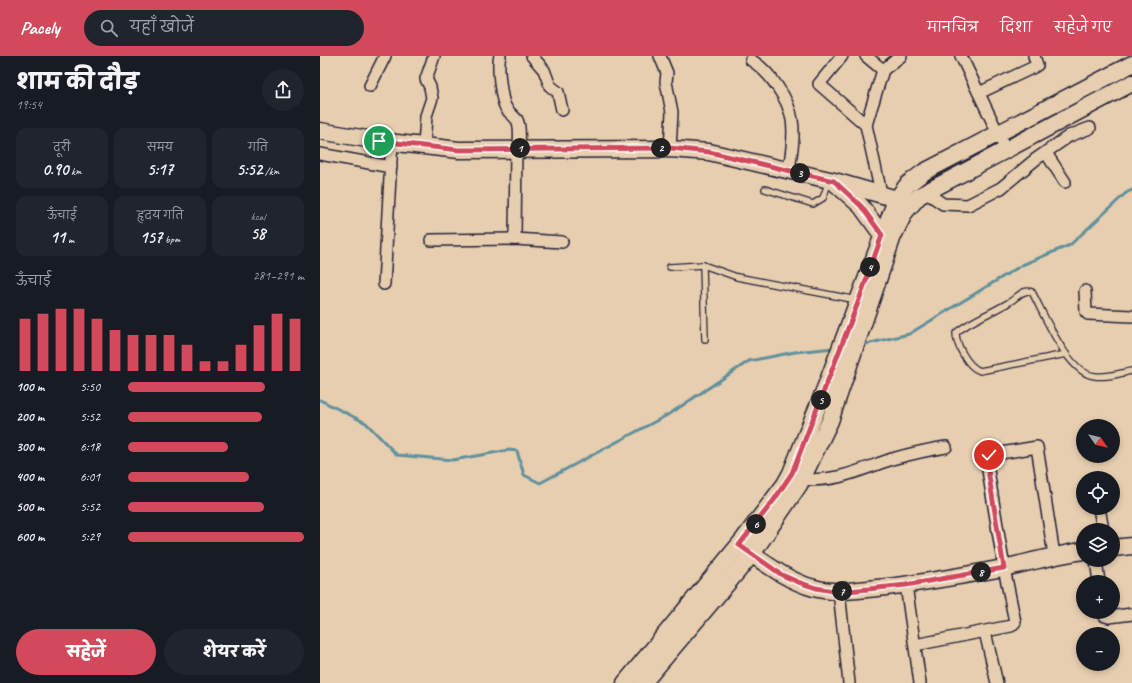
<!DOCTYPE html>
<html lang="hi">
<meta charset="utf-8">
<style>
:root{--surface:#171b24;--page:#20242c;--text:#f1f3f6;--muted:#9ea1a6;--accent:#d1495b}
body{margin:0;font-family:Caveat,"Playpen Sans Deva",sans-serif;background:var(--page);color:var(--text);height:100vh;display:flex;flex-direction:column;font-size:15px;white-space:nowrap}
*{box-sizing:border-box;margin:0}
p{font-size:13px;color:var(--muted)}
.icon{flex:none;width:22px;height:22px;fill:none;stroke:currentColor;stroke-width:2;stroke-linecap:round;stroke-linejoin:round}
.map{position:relative;flex:1;overflow:hidden}
.drawer{display:flex;flex-direction:column;background:var(--surface);width:320px}
.drawer>*{flex:none}
.needle{width:26px;rotate:124deg}
.fabs{position:absolute;left:756px;top:363px;display:grid;gap:8px}
.fabs a{display:grid;place-items:center;width:44px;height:44px;border-radius:50%;background:var(--surface);box-shadow:0 2px 6px #0003;font-size:20px}
.pin{position:absolute;display:grid;place-items:center;width:34px;height:34px;color:#fff;margin:-17px;border:2px solid #fff;border-radius:50%;box-shadow:0 1px 4px #0007}
.km{position:absolute;width:20px;height:20px;margin:-10px;border-radius:50%;background:#222;color:#fff;font-size:11px;line-height:20px;text-align:center}
.round{display:grid;place-items:center;flex:none;width:42px;height:42px;border-radius:21px;background:var(--page)}
.head{display:flex;align-items:center;justify-content:space-between;height:68px;padding:0 16px}
h1{font-size:22px;font-weight:800;line-height:30px}
.figures{display:grid;grid-template-columns:repeat(3,1fr);gap:6px;height:68px;padding:4px 16px}
.figures div{display:grid;align-content:center;border-radius:10px;background:var(--page);text-align:center}
.figures b{font-size:17px;font-weight:800}
.figures small{font-size:11px;font-weight:400}
.figures p{font-size:11px}
.chart{height:112px;padding:8px 16px}
.chart p{display:flex;justify-content:space-between}
.chart svg{width:100%;height:72px;margin-top:4px;stroke:var(--accent);stroke-width:6}
.button{display:flex;gap:8px;margin-top:auto;padding:8px 16px}
.button a{flex:1;height:46px;border-radius:24px;background:var(--accent);color:#fff;font-size:16px;font-weight:800;line-height:46px;text-align:center}
.button a+a{background:var(--page);color:var(--text)}
ul{padding:0 16px;list-style:none;font-size:13px}
li{display:grid;grid-template-columns:64px 48px 1fr;align-items:center;height:30px}
li i{height:10px;border-radius:5px;background:var(--accent)}
header{display:flex;align-items:center;gap:24px;box-sizing:border-box;height:56px;padding:0 20px;background:var(--accent);color:#fff}
header strong{font-size:19px}
nav{display:flex;gap:22px;margin-inline-start:auto;font-size:14px}
.search{width:280px;height:36px;background:var(--page);display:flex;align-items:center;gap:10px;box-sizing:border-box;padding:0 14px;border-radius:22px;color:var(--muted);font-size:15px}
main{display:flex;flex:1;min-height:0}
.map>svg:first-child{display:block}
.lines{fill:none;stroke-linecap:round;stroke-linejoin:round}
.stream{stroke:#5f909e;stroke-width:3}
.lane-casing{stroke:#22223b;stroke-width:8}
.street-casing{stroke:#22223b;stroke-width:14}
.secondary-casing{stroke:#22223b;stroke-width:19}
.lane{stroke:#e7ceaf;stroke-width:5.5}
.street{stroke:#e7ceaf;stroke-width:11}
.secondary{stroke:#e7ceaf;stroke-width:16}
.route-casing{stroke:#fff;stroke-width:8}
.route{stroke:#d1495b;stroke-width:5}
</style>
<header>
<strong>Pacely</strong>
<div class="search"><svg class="icon" aria-label="search" viewBox="0 0 24 24"><circle cx="10" cy="10" r="6"/><path d="M15 15l6 6"/></svg>यहाँ खोजें</div>
<nav><a>मानचित्र</a><a>दिशा</a><a>सहेजे गए</a></nav>
</header>
<main>
<section class="drawer">
<div class="head"><div><h1>शाम की दौड़</h1><p>19:54</p></div><a class="round"><svg class="icon" aria-label="share" viewBox="0 0 24 24"><path d="M12 15V3M7 8l5-5 5 5M5 13v7h14v-7"/></svg></a></div>
<div class="figures">
<div><p>दूरी</p><b>0.90<small> km</small></b></div>
<div><p>समय</p><b>5:17</b></div>
<div><p>गति</p><b>5:52<small> /km</small></b></div>
</div>
<div class="figures">
<div><p>ऊँचाई</p><b>11<small> m</small></b></div>
<div><p>हृदय गति</p><b>157<small> bpm</small></b></div>
<div><p>kcal</p><b>58</b></div>
</div>
<div class="chart"><p><span>ऊँचाई</span>281–291 m</p>
<svg viewBox="0 0 160 44" preserveAspectRatio="none"><path d="M5 44V12M15 44V9M25 44V6M35 44V6M45 44V12M55 44V19M65 44V22M75 44V22M85 44V22M95 44V28M105 44V38M115 44V38M125 44V28M135 44V16M145 44V9M155 44V12"/></svg>
</div>
<ul>
<li><b>100 m</b>5:50<i style="width:78%"></i></li>
<li><b>200 m</b>5:52<i style="width:76%"></i></li>
<li><b>300 m</b>6:18<i style="width:57%"></i></li>
<li><b>400 m</b>6:01<i style="width:69%"></i></li>
<li><b>500 m</b>5:52<i style="width:77%"></i></li>
<li><b>600 m</b>5:29<i style="width:100%"></i></li>
</ul>
<div class="button"><a>सहेजें</a><a>शेयर करें</a></div>
</section>
<div class="map">
<svg width="812" height="627" viewBox="0 0 812 627">
<rect width="100%" height="100%" fill="#e7ceaf"/>
<filter id="ink" filterUnits="userSpaceOnUse"><feTurbulence type="fractalNoise" baseFrequency=".025" numOctaves="2"/><feDisplacementMap in="SourceGraphic" scale="8" xChannelSelector="R" yChannelSelector="G"/><feConvolveMatrix kernelMatrix="1 2 1 2 8 2 1 2 1" color-interpolation-filters="sRGB"/></filter>
<g filter="url(#ink)">
<g class="lines">
<g class="stream">
<polyline points="542,289 589,278 702,209 750,189 806,137 812,134"/>
<polyline points="0,344 46,367 77,399 133,404 189,394 197,395 204,419 220,427 351,357 429,305 475,296 514,292"/>
</g>
<defs>
<g id="lane">
<polyline points="445,133 493,148 503,142 509,125"/>
<polyline points="383,209 385,283"/>
<polyline points="350,211 383,209 417,221 537,244"/>
<path d="M746 298 660 315C648 311 636 289 636 277 646 267 675 255 688 247 696 243 703 232 712 236 724 258 748 318 775 320 787 322 800 317 812 315"/>
</g>
<g id="street">
<path d="M180 0C177 9 181 44 186 52 189 57 194 60 197 64 201 71 199 84 199 92"/>
<polyline points="212,0 224,14 230,30 238,36 242,54"/>
<polyline points="340,0 347,17 346,26 352,56 350,93"/>
<polyline points="522,0 499,28 546,69"/>
<polyline points="546,0 563,14"/>
<polyline points="641,0 686,94"/>
<path d="M431 4C449 15 469 43 472 64 475 81 471 98 469 114"/>
<polyline points="50,30 65,0"/>
<polyline points="659,37 714,11 717,9 714,0"/>
<polyline points="104,90 106,60 112,42 110,31 106,23 114,0"/>
<polyline points="726,97 745,126"/>
<polyline points="0,98 71,111"/>
<polyline points="561,137 546,69 563,14 581,0"/>
<polyline points="607,137 623,148 648,149 681,132 716,103 749,80 770,72"/>
<polyline points="195,183 196,92"/>
<polyline points="111,184 195,183 242,186"/>
<polyline points="64,228 72,86"/>
<polyline points="765,235 766,256 768,258 812,260"/>
<path d="M483 423C515 427 542 413 572 403 590 398 607 394 626 391"/>
<polyline points="779,452 783,474"/>
<polyline points="776,504 779,526"/>
<polyline points="586,529 600,627"/>
<polyline points="519,536 529,627"/>
<polyline points="783,556 785,560 789,561 812,558"/>
<polyline points="665,576 677,627"/>
<polyline points="595,589 691,570 695,566 684,512 666,402 669,399 717,391 734,499"/>
</g>
<g id="secondary">
<polyline points="0,75 59,85 139,94 350,93 389,96 514,125 587,146"/>
<polyline points="515,127 541,150 562,179"/>
<path d="M423 492C446 508 468 525 494 532 515 538 536 534 557 532 599 528 641 520 683 512 710 506 736 499 763 495"/>
<polyline points="793,492 812,490"/>
<polyline points="305,627 423,484 465,428 471,417 506,330 576,144 588,128 604,116 812,8"/>
<polyline points="323,627 432,498 479,429 510,365 573,180 585,156 599,140 812,27"/>
</g>
</defs>
<use href="#lane" class="lane-casing"/>
<use href="#street" class="street-casing"/>
<use href="#secondary" class="secondary-casing"/>
<use href="#lane" class="lane"/>
<use href="#street" class="street"/>
<use href="#secondary" class="secondary"/>
</g>
</g>
<g class="lines" filter="url(#ink)">
<defs>
<polyline id="route" points="59,85 139,94 350,92 389,96 514,125 541,150 562,179 539,244 472,417 454,444 419,489 462,519 478,526 496,532 519,536 586,529 684,512 666,402 669,399"/>
</defs>
<use href="#route" class="route-casing"/>
<use href="#route" class="route"/>
</g>
</svg>
<div class="fabs">
<a><svg class="needle" viewBox="-14 -14 28 28"><path d="M0-13l5 13h-10z" fill="#e53935"/><path d="M0 13l5-13h-10z" fill="#9ea1a6"/></svg></a>
<a><svg class="icon" aria-label="locate" viewBox="0 0 24 24"><circle cx="12" cy="12" r="6"/><path d="M12 2v4M12 18v4M2 12h4M18 12h4"/></svg></a>
<a><svg class="icon" aria-label="layers" viewBox="0 0 24 24"><path d="M12 4l9 5-9 5-9-5zM3 14l9 5 9-5"/></svg></a>
<a>+</a>
<a>−</a>
</div>
<div class="pin" style="left:59px;top:85px;background:#1e9e55"><svg class="icon" aria-label="arrive" viewBox="0 0 24 24"><path d="M6 21V4h12l-3 4 3 4H6"/></svg></div>
<div class="pin" style="left:669px;top:399px;background:#d93025"><svg class="icon" aria-label="check" viewBox="0 0 24 24"><path d="M5 12l5 5 9-10"/></svg></div>
<b class="km" style="left:200px;top:92px">1</b>
<b class="km" style="left:341px;top:92px">2</b>
<b class="km" style="left:480px;top:117px">3</b>
<b class="km" style="left:550px;top:211px">4</b>
<b class="km" style="left:501px;top:344px">5</b>
<b class="km" style="left:436px;top:468px">6</b>
<b class="km" style="left:522px;top:535px">7</b>
<b class="km" style="left:661px;top:516px">8</b>
</div>
</main>
